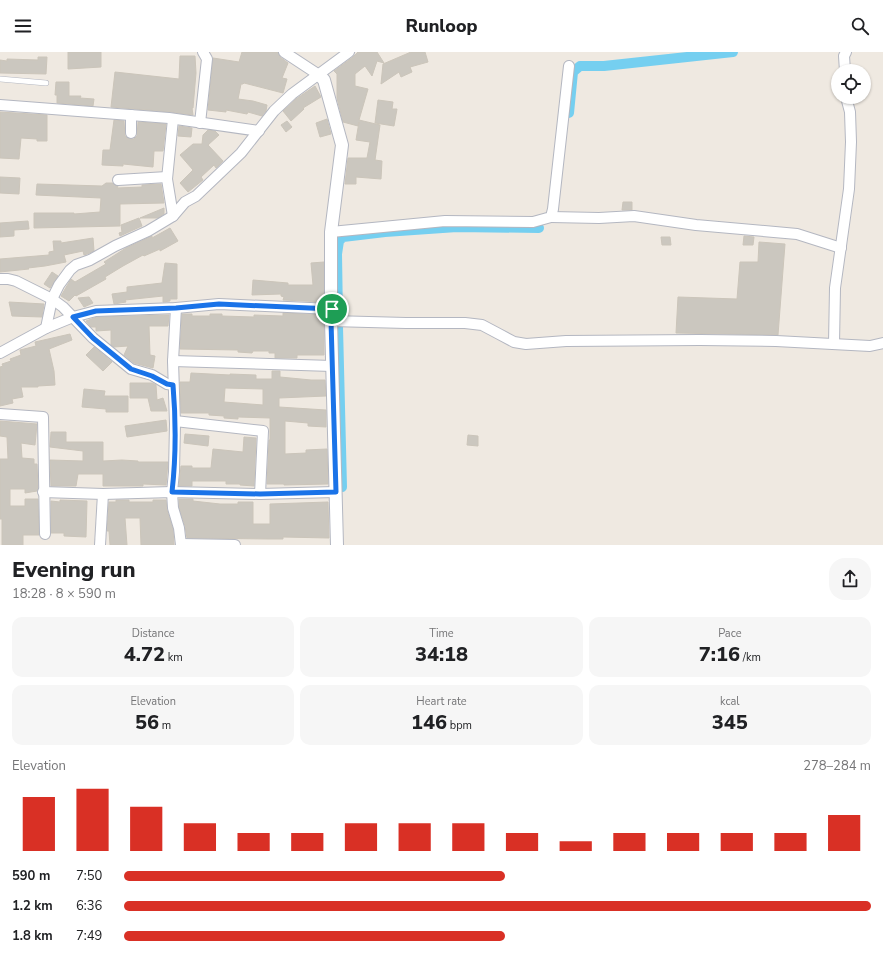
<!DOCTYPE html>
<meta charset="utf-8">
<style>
:root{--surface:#fff;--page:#f6f6f6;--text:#202124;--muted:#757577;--accent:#d93025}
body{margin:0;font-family:"Nunito Sans",sans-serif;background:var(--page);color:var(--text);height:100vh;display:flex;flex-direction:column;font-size:15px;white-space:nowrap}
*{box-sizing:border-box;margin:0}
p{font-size:13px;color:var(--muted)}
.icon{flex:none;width:22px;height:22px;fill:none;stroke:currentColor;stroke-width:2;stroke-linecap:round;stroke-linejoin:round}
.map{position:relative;height:493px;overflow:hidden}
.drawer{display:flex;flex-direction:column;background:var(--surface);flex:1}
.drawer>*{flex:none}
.buttons{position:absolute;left:831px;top:12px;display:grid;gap:8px}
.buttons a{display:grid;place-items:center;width:40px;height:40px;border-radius:50%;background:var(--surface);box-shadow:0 1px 3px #0004;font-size:20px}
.pin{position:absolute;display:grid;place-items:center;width:34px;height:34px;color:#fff;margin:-17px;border:2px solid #fff;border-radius:50%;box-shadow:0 1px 4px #0007}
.round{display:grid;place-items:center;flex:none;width:42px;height:42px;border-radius:16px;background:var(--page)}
.headline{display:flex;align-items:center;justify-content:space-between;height:68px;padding:0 12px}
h1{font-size:22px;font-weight:800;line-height:30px}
.metrics{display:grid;grid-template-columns:repeat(3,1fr);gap:6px;height:68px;padding:4px 12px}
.metrics div{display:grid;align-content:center;border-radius:10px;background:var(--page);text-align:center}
.metrics b{font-size:20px;font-weight:800}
.metrics small{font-size:11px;font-weight:400}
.metrics p{font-size:11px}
.chart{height:112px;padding:8px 12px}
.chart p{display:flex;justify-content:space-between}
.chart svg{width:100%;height:72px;margin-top:4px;stroke:var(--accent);stroke-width:6}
ul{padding:0 12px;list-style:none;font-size:13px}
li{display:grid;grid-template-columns:64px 48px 1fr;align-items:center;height:30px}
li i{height:10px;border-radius:5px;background:var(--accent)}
header{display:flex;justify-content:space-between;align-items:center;height:52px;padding:0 12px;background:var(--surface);font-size:18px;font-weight:800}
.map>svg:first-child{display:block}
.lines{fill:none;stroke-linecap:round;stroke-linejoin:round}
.canal{stroke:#75cff0;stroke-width:10}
.building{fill:#cbc7bf;stroke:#cbc5ba;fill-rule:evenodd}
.service-casing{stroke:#b4b7c1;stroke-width:6}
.minor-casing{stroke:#b4b7c1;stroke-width:12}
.tertiary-casing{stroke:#b4b7c1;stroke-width:14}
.service{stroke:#fff;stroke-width:5}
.minor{stroke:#fff;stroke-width:10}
.tertiary{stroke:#fff;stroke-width:12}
.route-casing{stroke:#fff;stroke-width:8}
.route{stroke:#1a73e8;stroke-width:5}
</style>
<header><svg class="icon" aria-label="menu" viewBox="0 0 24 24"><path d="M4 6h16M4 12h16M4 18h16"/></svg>Runloop<svg class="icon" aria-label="search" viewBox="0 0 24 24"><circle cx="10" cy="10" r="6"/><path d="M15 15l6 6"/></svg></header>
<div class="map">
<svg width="883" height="493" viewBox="0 0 883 493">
<rect width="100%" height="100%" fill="#efe9e1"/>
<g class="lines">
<g class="canal">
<polyline points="569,61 573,20 580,14 604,14 733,0"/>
<polyline points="338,265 337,202 339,189 343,185 385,180 457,175 539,176"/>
<polyline points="338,275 342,435"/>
</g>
</g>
<g class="building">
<polygon points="68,0 101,0 101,15 68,17"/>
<polygon points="242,0 278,0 280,5 288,11 282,26 287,27 283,41 244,31 243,32 241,32 238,47 253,49 267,53 266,59 262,64 248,60 247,62 226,58 226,60 208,58 213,6 239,10"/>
<polygon points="358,0 377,0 384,11 377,9 372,24 365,14 355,22 355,34 368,37 359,68 380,73 375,108 382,109 381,127 356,125 356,132 345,132 348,106 367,106 370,90 356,88 359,70 358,74 343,70 337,46 337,22 334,19 353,5"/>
<polygon points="411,0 425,0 428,10 410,15 412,20 401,25 399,20 381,32 383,12"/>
<polygon points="180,4 195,4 196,21 193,56 192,56 193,63 170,60 111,55 115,20 179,27"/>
<polygon points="38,5 47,5 46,22 0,21 0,8 7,9 7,7 38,8"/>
<polygon points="56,30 69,30 69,44 81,44 80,46 94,47 93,54 57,51 57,43 55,43"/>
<polygon points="315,34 321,45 303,56 304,57 291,69 283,59 296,47"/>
<polygon points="378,48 393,50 392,57 397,57 394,74 375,71"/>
<polygon points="0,60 47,63 47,89 37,89 37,87 21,86 19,107 0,106"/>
<polygon points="327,67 331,82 320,85 316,71"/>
<polygon points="114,68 124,69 125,84 131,87 134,87 137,84 138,70 166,72 163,99 154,99 153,115 123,112 123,114 102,113 103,98 110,98"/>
<polygon points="287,69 292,75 286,80 281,73"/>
<polygon points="179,74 192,76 191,85 178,84"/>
<polygon points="208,78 215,79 219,83 208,93 223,109 216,116 214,113 201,125 203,128 188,140 180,131 193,118 180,103 193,92 202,92 203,83"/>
<polygon points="0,125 20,126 19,142 0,141"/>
<polygon points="106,131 112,131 118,134 117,136 142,135 142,133 161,132 164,151 120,152 120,174 34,176 34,161 74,161 74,162 100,160 101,146 36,143 37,132 102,134"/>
<polygon points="623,150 632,150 632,158 622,158"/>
<polygon points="164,156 164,162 158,166 140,166"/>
<polygon points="139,166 142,174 120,184 119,181 122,180 121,173"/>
<polygon points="28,169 29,177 14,178 14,184 0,185 0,171"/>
<polygon points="170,176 178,189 160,199 160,197 144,204 143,203 123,214 105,225 106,227 76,244 75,243 69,249 61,244 71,227 75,230 106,212 104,210 126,196 152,184 152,186"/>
<polygon points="744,184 754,185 753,193 743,193"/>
<polygon points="661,185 670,185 671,193 662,193"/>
<polygon points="93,186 94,199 87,202 84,203 83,199 64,203 66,210 45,214 28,216 29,217 0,220 0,207 49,203 49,200 54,199 53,189 61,189 61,191"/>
<polygon points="759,190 785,192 778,283 676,281 678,245 737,247 740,210 758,210"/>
<polygon points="324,210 324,250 283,248 284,245 281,244 281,242 252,243 253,228 288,231 288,233 313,233 311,211"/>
<polygon points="165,211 177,212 177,247 170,247 170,249 163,250 163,244 125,248 126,250 114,252 112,242 127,240 127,235 162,231"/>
<polygon points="52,220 58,224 50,236 44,232"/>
<polygon points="89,245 93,251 84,255 78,246"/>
<polygon points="9,250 44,252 42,265 12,264"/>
<polygon points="283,261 324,263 324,303 297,303 297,306 275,306 275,301 269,301 269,299 253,299 252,301 238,300 238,298 180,297 182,262 192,262 192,264 210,264 210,262 222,262 222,264 254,265 254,263 283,264"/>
<polygon points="169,263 168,274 149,274 150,303 155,304 153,316 134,311 124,303 128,294 114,295 111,293 111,278 96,279 96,275 91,275 86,269 97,265"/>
<polygon points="70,282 72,288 49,297 54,319 55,333 38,334 38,335 21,335 23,345 12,347 13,351 0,354 0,315 3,314 2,312 11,309 10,307 21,303 20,298 36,294 35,290"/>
<polygon points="94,295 112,310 103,319 86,303"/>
<path d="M272 319H280V325L311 328H325L326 344 279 346V355L326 358V375L308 374V371L285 369V402L306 401V398L327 397 328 432 284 433V432H267L269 388H270V366L238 365V367L224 366V364L209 363V361H181L180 330H190L191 321 230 323V322L256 323V327H272ZM225 336 263 337V353L224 350Z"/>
<polygon points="130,331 152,331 156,333 157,348 163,346 167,359 151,359 148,346 130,346"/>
<polygon points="84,337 105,339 104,344 128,344 128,360 106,360 106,357 82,355"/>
<polygon points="166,368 167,379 127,385 125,374"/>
<polygon points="0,369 37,372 35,393 21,391 22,406 34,407 34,412 37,412 38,436 37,439 25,441 25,437 10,437 10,454 25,454 25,447 38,447 39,483 23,483 23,493 2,493 2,467 0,467 0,407 8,407 7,385 0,384"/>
<polygon points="51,380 66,380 66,390 103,390 103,409 122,408 138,409 138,410 168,410 166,433 143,432 143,434 103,434 103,422 78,422 76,434 51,434 50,408 83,409 83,399 50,395"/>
<polygon points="185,382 209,384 208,394 184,391"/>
<polygon points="468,383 478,384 478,394 467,393"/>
<polygon points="244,385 256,386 254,434 240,433 240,432 226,432 226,429 192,429 192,434 179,434 181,414 192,414 192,416 211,416 213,397 243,400"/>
<polygon points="179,447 193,447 193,449 220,452 238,452 238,450 253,450 253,472 270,472 270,452 328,450 329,486 283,485 283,487 268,487 187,486 185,474 179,455"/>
<polygon points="60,448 87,449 86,485 64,484 64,481 51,481 51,449 60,450"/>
<polygon points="116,448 129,448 129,450 153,450 153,448 166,448 167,458 173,477 174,493 141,493 140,466 125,466 127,493 110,493 109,479 107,479 109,450 116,450"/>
</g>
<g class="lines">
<defs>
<polyline id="service" points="0,27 46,31"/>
<g id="minor">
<polyline points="284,0 319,23"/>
<polyline points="845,19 844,4 846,0"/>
<polyline points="0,53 169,66 259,79"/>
<polyline points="200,71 207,7 203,0"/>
<polyline points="131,81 131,63"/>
<polyline points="118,128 167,125"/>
<polyline points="173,164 167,127 173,67"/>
<polyline points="551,165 599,166 634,164 696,173 797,182 841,196"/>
<polyline points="331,180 445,169 533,170 551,165 553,157 569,14"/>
<polyline points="0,227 8,227 16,229 52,247 63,255 93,286 131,317 152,323 167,332 173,333"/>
<polyline points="176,256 173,309 175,372 174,420 172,440 173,456 179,476 181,493"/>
<polyline points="331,269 406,271 465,271 482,273 499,282 514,290 526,292 566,289 700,288 776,289 870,294 883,291"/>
<polyline points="46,276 52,247 59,233 70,218 76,213 90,208 115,194 148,179 173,164 185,150 196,144 241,101 274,59 292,42 349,0"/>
<polyline points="834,292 835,236 849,137 851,90 850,60 846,45"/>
<polyline points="0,301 46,276 73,265 96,259 176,256 219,252 332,257"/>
<polyline points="173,309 332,314"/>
<polyline points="0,362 43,365 45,482"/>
<polyline points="175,369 263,379 260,442"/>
<polyline points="43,440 103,442 172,440 260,442 335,440"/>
<polyline points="181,492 235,493"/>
<polyline points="100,493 103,442"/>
</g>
<polyline id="tertiary" points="319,23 324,28 342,93 331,180 331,269 337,493"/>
</defs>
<use href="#service" class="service-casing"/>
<use href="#minor" class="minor-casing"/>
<use href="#tertiary" class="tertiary-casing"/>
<use href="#service" class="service"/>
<use href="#minor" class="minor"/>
<use href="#tertiary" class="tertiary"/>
</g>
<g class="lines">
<defs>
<path id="route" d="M219 252 332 257 331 269 336 440 260 442 172 440C176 405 176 369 173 333L167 332 152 324 131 317 93 286 73 265 96 259 176 256Z"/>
</defs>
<use href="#route" class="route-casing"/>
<use href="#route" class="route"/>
</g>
</svg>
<div class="buttons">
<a><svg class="icon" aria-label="locate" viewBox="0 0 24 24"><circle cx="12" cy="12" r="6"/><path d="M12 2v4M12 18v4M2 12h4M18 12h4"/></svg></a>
</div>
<div class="pin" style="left:332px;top:257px;background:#1e9e55"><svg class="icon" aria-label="arrive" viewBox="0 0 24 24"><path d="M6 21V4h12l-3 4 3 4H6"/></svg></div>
</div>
<section class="drawer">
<div class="headline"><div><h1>Evening run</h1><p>18:28 · 8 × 590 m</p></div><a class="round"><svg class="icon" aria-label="share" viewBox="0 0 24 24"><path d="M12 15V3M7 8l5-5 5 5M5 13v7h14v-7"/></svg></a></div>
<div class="metrics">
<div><p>Distance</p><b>4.72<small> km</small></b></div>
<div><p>Time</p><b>34:18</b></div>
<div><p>Pace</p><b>7:16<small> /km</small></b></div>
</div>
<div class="metrics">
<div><p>Elevation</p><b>56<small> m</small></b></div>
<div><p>Heart rate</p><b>146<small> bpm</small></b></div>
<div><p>kcal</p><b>345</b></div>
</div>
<div class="chart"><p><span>Elevation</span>278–284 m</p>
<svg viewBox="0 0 160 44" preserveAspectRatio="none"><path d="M5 44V11M15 44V6M25 44V17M35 44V27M45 44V33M55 44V33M65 44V27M75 44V27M85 44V27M95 44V33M105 44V38M115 44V33M125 44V33M135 44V33M145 44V33M155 44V22"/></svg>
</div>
<ul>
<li><b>590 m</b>7:50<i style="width:51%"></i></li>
<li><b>1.2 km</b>6:36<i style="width:100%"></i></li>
<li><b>1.8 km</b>7:49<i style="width:51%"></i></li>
</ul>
</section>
